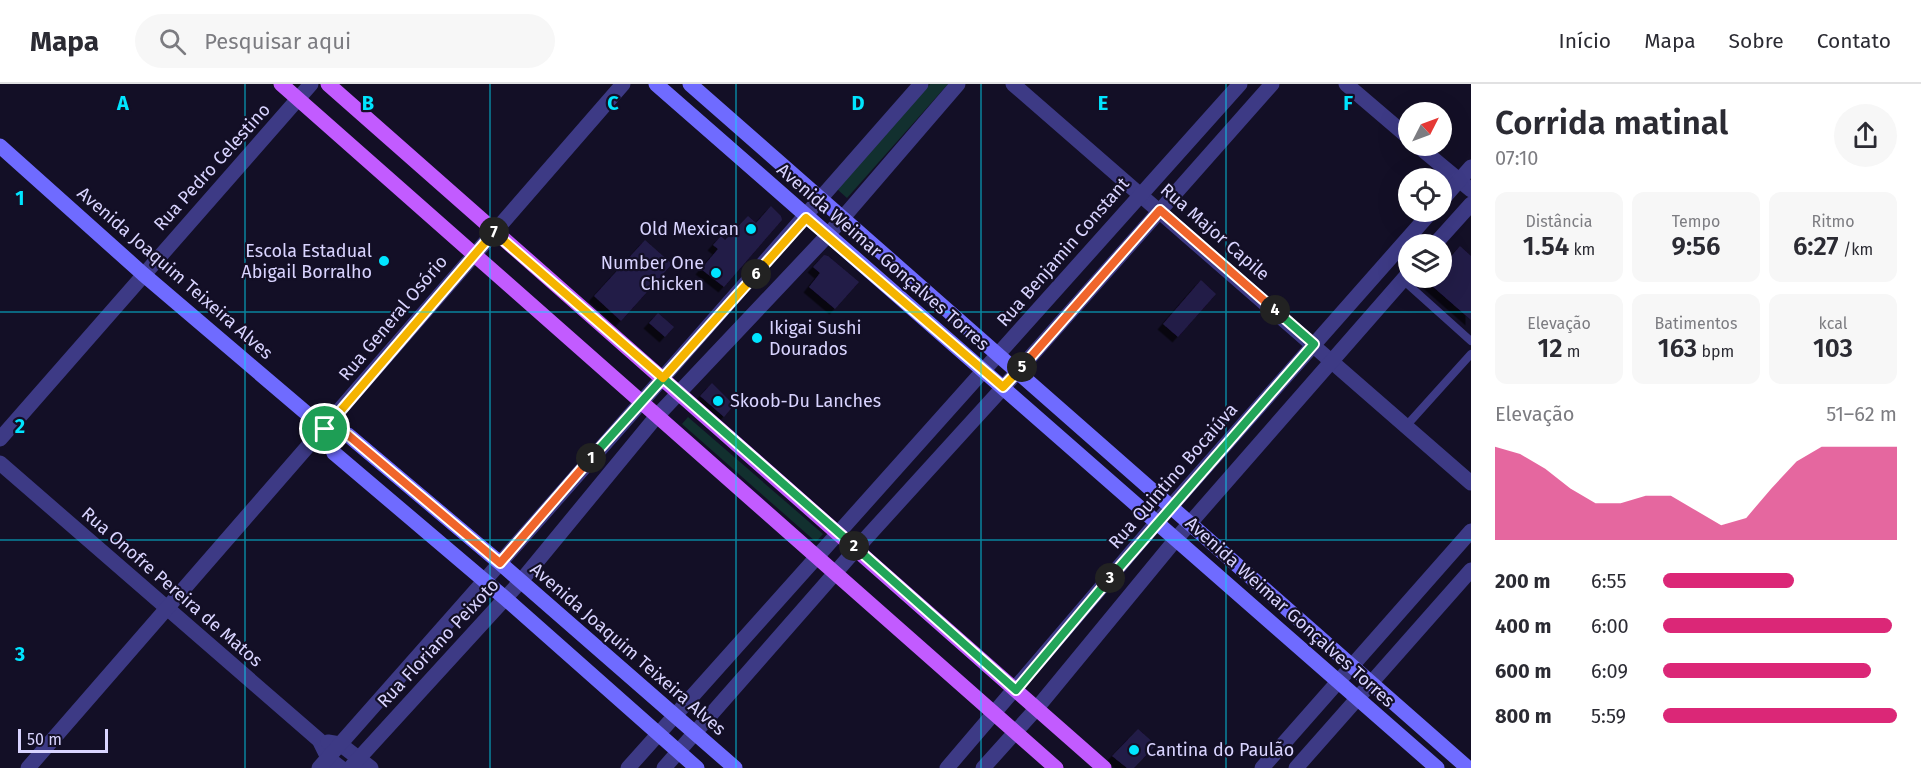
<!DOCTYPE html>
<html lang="pt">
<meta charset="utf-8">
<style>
:root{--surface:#fff;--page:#f7f7f7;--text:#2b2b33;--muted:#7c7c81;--line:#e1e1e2;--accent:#db2777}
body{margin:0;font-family:"Fira Sans",sans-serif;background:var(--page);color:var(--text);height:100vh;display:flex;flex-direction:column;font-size:22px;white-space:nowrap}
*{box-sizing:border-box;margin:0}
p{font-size:20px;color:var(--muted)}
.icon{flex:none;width:33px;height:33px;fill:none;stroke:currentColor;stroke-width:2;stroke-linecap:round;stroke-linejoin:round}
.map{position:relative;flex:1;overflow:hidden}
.panel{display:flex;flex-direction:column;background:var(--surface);width:450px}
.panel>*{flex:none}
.needle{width:39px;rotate:48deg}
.fabs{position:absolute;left:1398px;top:18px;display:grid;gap:12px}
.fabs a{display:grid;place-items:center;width:54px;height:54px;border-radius:50%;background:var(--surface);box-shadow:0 6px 24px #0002;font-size:30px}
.scale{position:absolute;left:18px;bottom:15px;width:90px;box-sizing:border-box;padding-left:6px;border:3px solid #d9d4ff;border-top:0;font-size:16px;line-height:21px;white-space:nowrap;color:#d9d4ff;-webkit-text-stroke:4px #130f26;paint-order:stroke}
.pin{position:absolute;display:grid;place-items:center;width:51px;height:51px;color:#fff;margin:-26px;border:3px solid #fff;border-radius:50%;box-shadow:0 2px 6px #0007}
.km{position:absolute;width:30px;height:30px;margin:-15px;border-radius:50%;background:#222;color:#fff;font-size:16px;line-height:30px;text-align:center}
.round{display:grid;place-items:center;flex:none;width:63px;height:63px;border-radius:32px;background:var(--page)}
.head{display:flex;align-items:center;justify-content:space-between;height:102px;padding:0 24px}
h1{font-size:33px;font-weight:600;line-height:45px}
.figures{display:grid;grid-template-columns:repeat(3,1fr);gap:9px;height:102px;padding:6px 24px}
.figures div{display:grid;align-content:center;border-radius:12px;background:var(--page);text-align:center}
.figures b{font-size:26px;font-weight:600}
.figures small{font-size:16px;font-weight:400}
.figures p{font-size:16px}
.chart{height:168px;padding:12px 24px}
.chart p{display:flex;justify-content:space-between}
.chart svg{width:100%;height:108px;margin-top:6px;fill:var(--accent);opacity:.7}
ul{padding:0 24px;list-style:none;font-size:20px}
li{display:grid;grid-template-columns:96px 72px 1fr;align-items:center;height:45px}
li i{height:15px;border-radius:8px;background:var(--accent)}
header{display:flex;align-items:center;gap:36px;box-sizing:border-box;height:84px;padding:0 30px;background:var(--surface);border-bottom:2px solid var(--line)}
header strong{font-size:28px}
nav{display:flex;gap:33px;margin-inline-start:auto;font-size:21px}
.search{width:420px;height:54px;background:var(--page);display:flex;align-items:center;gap:15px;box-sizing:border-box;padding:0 21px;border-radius:33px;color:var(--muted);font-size:22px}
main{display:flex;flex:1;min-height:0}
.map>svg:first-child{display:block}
.green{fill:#12302f}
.building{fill:#241b47;filter:url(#shadow)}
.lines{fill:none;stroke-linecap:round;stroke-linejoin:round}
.service{stroke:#3d3a85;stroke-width:8}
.minor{stroke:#3d3a85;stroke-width:15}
.tertiary{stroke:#3d3a85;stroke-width:15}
.secondary{stroke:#6f6bff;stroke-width:15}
.primary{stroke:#c25bff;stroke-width:15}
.split-1-casing{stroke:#fff;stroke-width:12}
.split-2-casing{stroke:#fff;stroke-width:12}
.split-3-casing{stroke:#fff;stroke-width:12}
.split-4-casing{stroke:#fff;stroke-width:12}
.split-5-casing{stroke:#fff;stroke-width:12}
.split-6-casing{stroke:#fff;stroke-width:12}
.split-7-casing{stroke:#fff;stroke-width:12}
.split-8-casing{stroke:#fff;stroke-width:12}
.split-1{stroke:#f0652b;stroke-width:8}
.split-2{stroke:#22a559;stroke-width:8}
.split-3{stroke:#22a559;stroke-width:8}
.split-4{stroke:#22a559;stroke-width:8}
.split-5{stroke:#f0652b;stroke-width:8}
.split-6{stroke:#f5b400;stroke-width:8}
.split-7{stroke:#f5b400;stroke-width:8}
.split-8{stroke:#f5b400;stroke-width:8}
.grid{fill:none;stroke:#00e5ff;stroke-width:1.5;stroke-opacity:0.55}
.poi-dot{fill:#00e5ff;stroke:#130f26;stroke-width:2}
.labels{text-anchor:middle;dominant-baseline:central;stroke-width:4.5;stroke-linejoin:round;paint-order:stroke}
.street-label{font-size:18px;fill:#d9d4ff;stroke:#130f26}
.poi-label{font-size:18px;fill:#d9d4ff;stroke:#130f26;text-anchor:end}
.grid-label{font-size:20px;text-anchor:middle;font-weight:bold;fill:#00e5ff;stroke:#130f26;stroke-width:4.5;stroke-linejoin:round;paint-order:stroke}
</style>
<header>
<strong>Mapa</strong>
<div class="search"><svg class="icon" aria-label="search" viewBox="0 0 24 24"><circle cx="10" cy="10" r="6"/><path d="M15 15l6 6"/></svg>Pesquisar aqui</div>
<nav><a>Início</a><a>Mapa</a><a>Sobre</a><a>Contato</a></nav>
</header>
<main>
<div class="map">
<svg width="1471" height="684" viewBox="0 0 1471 684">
<defs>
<filter id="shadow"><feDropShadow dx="-5.5" dy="5.5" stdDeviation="0" flood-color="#0009"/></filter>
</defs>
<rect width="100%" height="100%" fill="#130f26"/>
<g class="green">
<polygon points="930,0 948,0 847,114 837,105"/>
<polygon points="688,333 823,450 816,458 682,340"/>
</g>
<g class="building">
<polygon points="771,122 781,132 782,136 724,203 701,185 718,165 713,161 721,152 725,156 748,132 756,139"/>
<polygon points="645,156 672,180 621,237 594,212"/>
<polygon points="1460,162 1471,172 1471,236 1423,194 1442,194 1442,183"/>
<polygon points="824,171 828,172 859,198 835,225 809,203 820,189 813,183"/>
<polygon points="1201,196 1216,210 1178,253 1163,240"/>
<polygon points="658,229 674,243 665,253 649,239"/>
<polygon points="712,299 734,321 724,333 700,312"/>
<polygon points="1138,645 1156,661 1134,684 1127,684 1112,672"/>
</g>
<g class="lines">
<g class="service">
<polyline points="1403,196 1471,257"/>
<polyline points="1407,341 1471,270"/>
</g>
<g class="minor">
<polyline points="1013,0 1471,399"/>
<polyline points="1346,0 1408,53"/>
<polyline points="1418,62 1471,106"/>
<polyline points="1442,116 1471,83"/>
<polyline points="1435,160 1471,120"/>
<polyline points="0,355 311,0"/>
<polyline points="0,379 319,656 328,674 341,684"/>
<polyline points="500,479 921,0"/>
<polyline points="521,497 656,333 828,151 958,0"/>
<polyline points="328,658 340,660 371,684"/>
<polyline points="28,684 623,0"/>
<polyline points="628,684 1240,0"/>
<polyline points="664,684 857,464 1018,287 1272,0"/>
<polyline points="947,684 1158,437 1431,128"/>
<polyline points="983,684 1037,624 1177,454 1408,190"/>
<polyline points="1262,684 1471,447"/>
<polyline points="1296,684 1471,486"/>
</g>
<g class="tertiary">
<polyline points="319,684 500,479"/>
<polyline points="350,684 521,497"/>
</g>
<g class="secondary">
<polyline points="656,0 1437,684"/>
<polyline points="690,0 1468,684"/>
<polyline points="0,62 143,190 325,345 348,351 500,479 735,684"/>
<polyline points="325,345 334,369 506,515 697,684"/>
</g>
<g class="primary">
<polyline points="281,0 1056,684"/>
<polyline points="328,0 1104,684"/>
</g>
</g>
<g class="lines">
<defs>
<polyline id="split-1" points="325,345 348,351 500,479 591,374"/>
<polyline id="split-2" points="591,374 663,294 854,462"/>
<polyline id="split-3" points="854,462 1016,606 1110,494"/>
<polyline id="split-4" points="1110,494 1314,260 1275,226"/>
<polyline id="split-5" points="1022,283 1160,126 1275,226"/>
<polyline id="split-6" points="756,190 806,134 1003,303 1022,283"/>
<polyline id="split-7" points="494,148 663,294 756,190"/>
<polyline id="split-8" points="325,345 494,148"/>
</defs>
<use href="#split-1" class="split-1-casing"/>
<use href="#split-2" class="split-2-casing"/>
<use href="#split-3" class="split-3-casing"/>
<use href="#split-4" class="split-4-casing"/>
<use href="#split-5" class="split-5-casing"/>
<use href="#split-6" class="split-6-casing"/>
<use href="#split-7" class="split-7-casing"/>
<use href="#split-8" class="split-8-casing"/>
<use href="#split-1" class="split-1"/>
<use href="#split-2" class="split-2"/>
<use href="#split-3" class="split-3"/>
<use href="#split-4" class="split-4"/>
<use href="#split-5" class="split-5"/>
<use href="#split-6" class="split-6"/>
<use href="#split-7" class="split-7"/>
<use href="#split-8" class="split-8"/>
</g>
<path class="grid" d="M245 0V684M490 0V684M736 0V684M981 0V684M1226 0V684M0 228H1471M0 456H1471"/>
<g class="poi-dot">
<circle cx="751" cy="145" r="6"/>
<circle cx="384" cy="177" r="6"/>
<circle cx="716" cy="189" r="6"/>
<circle cx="757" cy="254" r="6"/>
<circle cx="718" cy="317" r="6"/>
<circle cx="1134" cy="666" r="6"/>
</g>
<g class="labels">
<g class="street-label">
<text transform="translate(212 83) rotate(-48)">Rua Pedro Celestino</text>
<text transform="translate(1215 148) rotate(41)">Rua Major Capile</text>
<text transform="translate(1063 168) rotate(-49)">Rua Benjamin Constant</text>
<text transform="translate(883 173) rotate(41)">Avenida Weimar Gonçalves Torres</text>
<text transform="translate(175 189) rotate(41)">Avenida Joaquim Teixeira Alves</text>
<text transform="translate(393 234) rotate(-50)">Rua General Osório</text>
<text transform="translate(1173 392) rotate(-49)">Rua Quintino Bocaiúva</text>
<text transform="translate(172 503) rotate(41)">Rua Onofre Pereira de Matos</text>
<text transform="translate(1290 528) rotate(42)">Avenida Weimar Gonçalves Torres</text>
<text transform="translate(438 559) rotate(-47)">Rua Floriano Peixoto</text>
<text transform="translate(628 565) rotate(41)">Avenida Joaquim Teixeira Alves</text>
</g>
<g class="poi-label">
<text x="739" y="145">Old Mexican</text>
<text x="372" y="167">Escola Estadual<tspan x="372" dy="21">Abigail Borralho</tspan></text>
<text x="704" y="179">Number One<tspan x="704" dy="21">Chicken</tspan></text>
<text x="769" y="244" text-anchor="start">Ikigai Sushi<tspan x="769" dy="21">Dourados</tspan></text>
<text x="730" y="317" text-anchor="start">Skoob-Du Lanches</text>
<text x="1146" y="666" text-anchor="start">Cantina do Paulão</text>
</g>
</g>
<g class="grid-label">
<text x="123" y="26">A</text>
<text x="368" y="26">B</text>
<text x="613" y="26">C</text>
<text x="858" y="26">D</text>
<text x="1103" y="26">E</text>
<text x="1348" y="26">F</text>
<text x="20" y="121">1</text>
<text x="20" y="349">2</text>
<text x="20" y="577">3</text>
</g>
</svg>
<div class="fabs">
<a><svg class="needle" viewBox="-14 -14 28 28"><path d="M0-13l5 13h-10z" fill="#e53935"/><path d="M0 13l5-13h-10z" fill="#7c7c81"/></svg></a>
<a><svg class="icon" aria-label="locate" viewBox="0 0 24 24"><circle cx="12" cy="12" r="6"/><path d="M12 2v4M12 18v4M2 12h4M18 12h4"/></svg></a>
<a><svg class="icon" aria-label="layers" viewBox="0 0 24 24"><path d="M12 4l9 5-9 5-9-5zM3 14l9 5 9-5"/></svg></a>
</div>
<div class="scale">50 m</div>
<div class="pin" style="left:325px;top:345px;background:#1e9e55"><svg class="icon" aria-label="arrive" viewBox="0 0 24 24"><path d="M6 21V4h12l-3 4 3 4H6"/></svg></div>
<b class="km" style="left:591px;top:374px">1</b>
<b class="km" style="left:854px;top:462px">2</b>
<b class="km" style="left:1110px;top:494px">3</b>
<b class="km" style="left:1275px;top:226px">4</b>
<b class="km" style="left:1022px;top:283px">5</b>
<b class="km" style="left:756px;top:190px">6</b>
<b class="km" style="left:494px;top:148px">7</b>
</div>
<section class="panel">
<div class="head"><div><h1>Corrida matinal</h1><p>07:10</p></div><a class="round"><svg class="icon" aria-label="share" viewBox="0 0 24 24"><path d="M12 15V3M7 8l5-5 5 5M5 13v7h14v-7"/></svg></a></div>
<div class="figures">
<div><p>Distância</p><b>1.54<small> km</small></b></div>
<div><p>Tempo</p><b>9:56</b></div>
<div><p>Ritmo</p><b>6:27<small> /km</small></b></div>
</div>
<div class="figures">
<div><p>Elevação</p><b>12<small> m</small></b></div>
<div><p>Batimentos</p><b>163<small> bpm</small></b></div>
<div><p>kcal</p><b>103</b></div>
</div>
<div class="chart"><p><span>Elevação</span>51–62 m</p>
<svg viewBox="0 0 160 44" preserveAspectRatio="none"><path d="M0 44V6L10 9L20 15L30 23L40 29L50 29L60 26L70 26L80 32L90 38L100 35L110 23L120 12L130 6L140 6L150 6L160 6V44z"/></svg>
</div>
<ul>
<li><b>200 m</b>6:55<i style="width:56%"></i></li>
<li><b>400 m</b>6:00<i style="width:98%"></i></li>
<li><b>600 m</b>6:09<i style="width:89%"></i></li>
<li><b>800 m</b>5:59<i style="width:100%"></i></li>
</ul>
</section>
</main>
